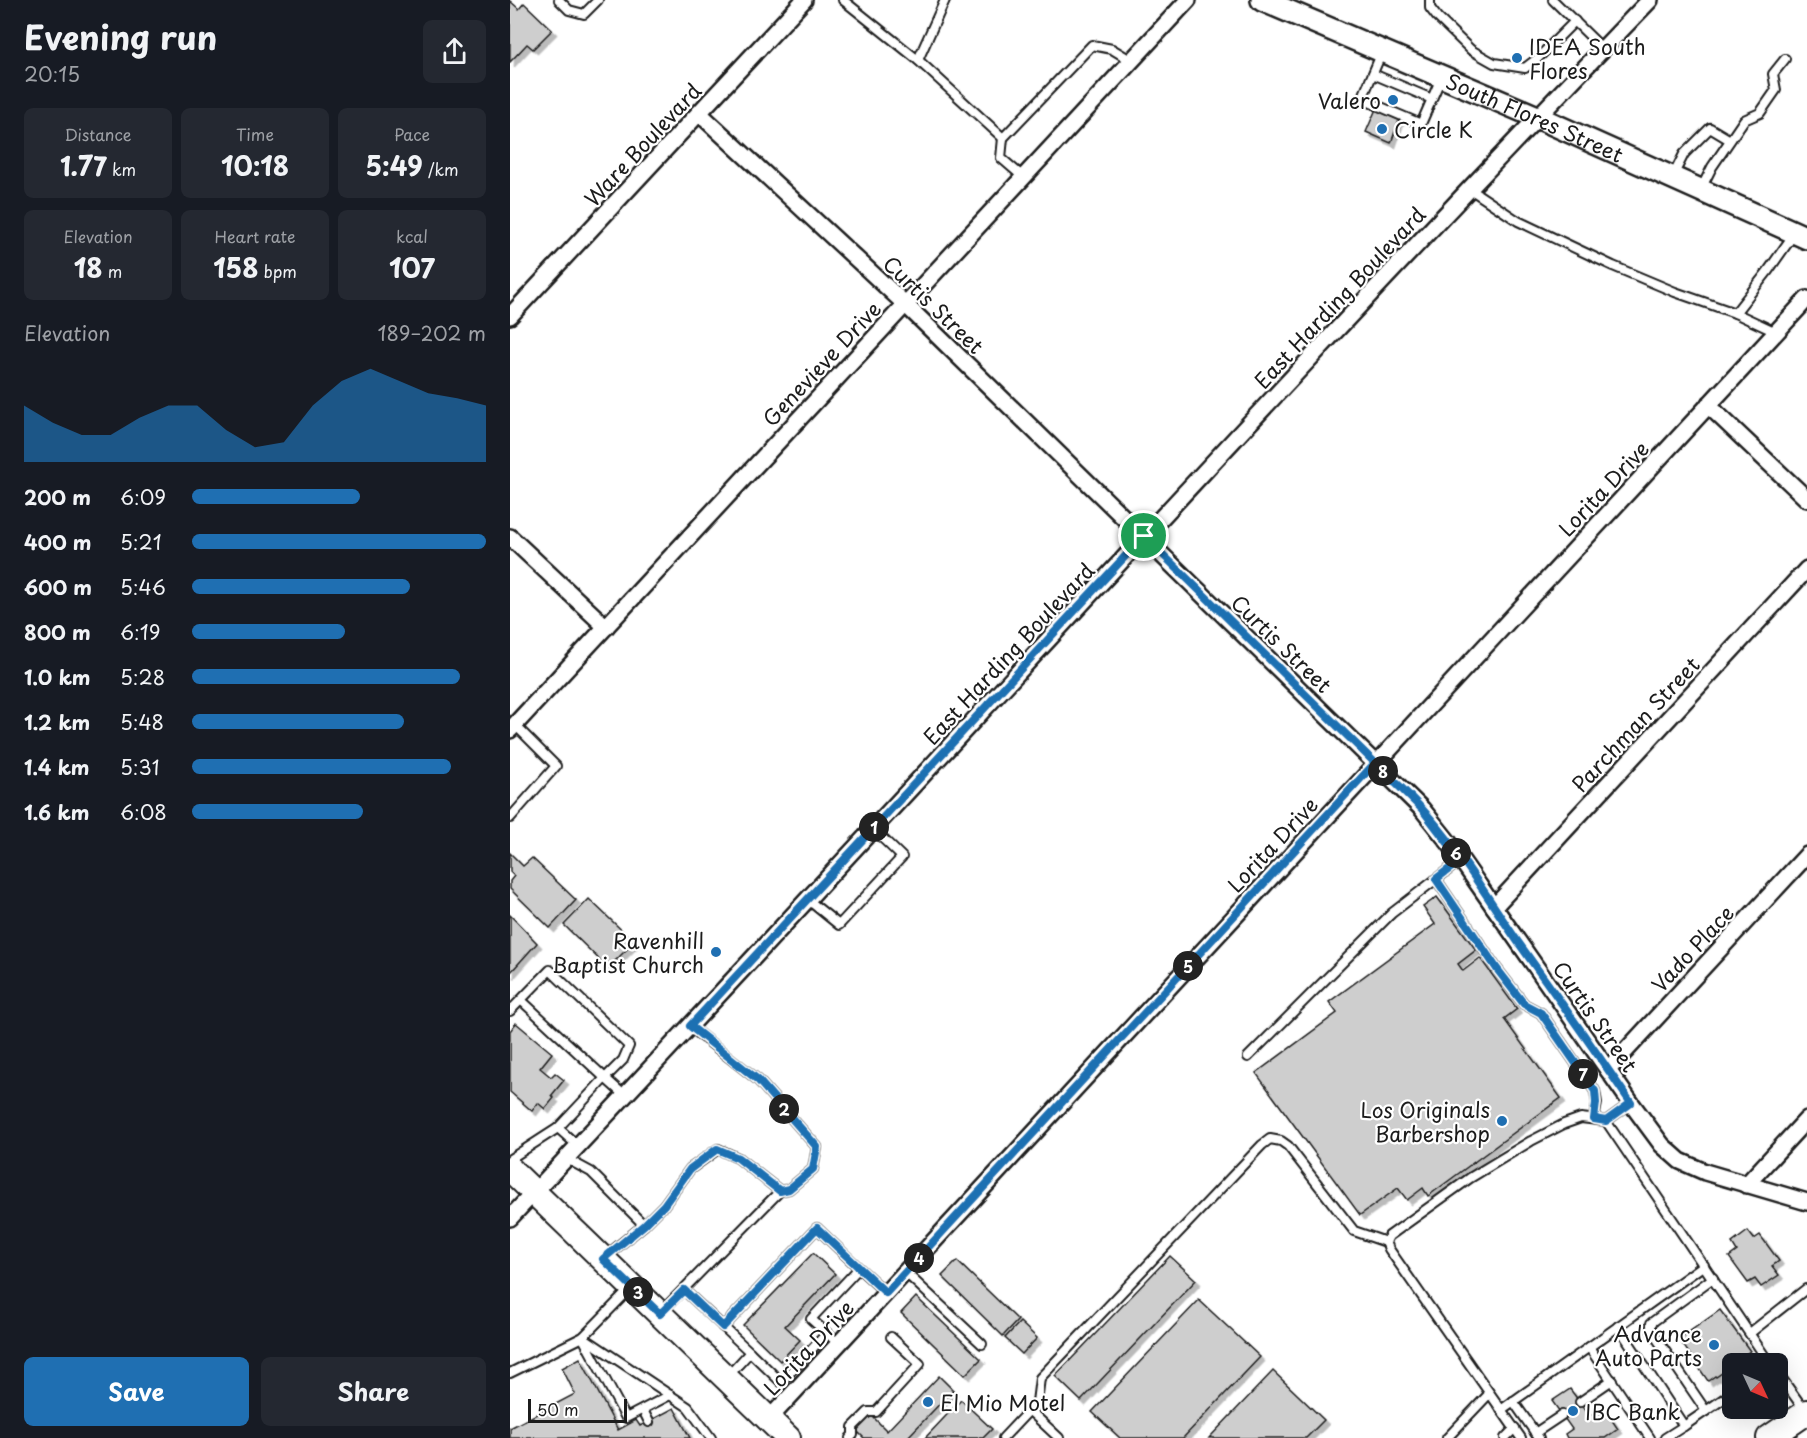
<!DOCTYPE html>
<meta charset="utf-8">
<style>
:root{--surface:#171b24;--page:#242831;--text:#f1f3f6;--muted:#9ea1a6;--accent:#1f6fb2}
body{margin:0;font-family:"Playpen Sans",sans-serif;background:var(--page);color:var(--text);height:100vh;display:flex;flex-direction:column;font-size:22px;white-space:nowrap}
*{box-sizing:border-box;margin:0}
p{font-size:20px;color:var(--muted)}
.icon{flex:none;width:33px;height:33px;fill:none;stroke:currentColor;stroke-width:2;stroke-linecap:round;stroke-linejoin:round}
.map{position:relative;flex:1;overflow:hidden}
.sheet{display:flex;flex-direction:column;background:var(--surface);width:510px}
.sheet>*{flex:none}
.needle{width:39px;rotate:134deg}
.fabs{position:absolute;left:1212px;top:1353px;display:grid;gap:12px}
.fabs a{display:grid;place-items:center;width:66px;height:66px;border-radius:9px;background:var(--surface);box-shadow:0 6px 24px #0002;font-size:30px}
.scale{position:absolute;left:18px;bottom:15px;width:99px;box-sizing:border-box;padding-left:6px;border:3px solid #1c1c1c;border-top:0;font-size:16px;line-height:21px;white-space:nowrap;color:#1c1c1c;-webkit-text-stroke:4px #fff;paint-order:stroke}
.pin{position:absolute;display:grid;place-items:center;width:51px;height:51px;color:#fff;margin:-26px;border:3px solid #fff;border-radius:50%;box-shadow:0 2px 6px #0007}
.km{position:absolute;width:30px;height:30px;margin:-15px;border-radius:50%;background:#222;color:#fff;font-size:16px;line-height:30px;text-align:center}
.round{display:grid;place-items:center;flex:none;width:63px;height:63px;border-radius:9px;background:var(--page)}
.headline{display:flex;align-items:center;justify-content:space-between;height:102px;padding:0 24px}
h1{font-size:33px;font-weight:700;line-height:45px}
.metrics{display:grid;grid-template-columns:repeat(3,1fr);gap:9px;height:102px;padding:6px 24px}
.metrics div{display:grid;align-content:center;border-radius:9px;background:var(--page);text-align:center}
.metrics b{font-size:26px;font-weight:700}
.metrics small{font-size:16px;font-weight:400}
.metrics p{font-size:16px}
.chart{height:168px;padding:12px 24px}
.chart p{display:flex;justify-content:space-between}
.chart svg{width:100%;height:108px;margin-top:6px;fill:var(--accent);opacity:.7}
.cta{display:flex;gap:12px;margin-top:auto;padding:12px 24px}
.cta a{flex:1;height:69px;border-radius:9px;background:var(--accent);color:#fff;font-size:24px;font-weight:700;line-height:69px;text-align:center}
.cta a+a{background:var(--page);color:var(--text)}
ul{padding:0 24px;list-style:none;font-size:20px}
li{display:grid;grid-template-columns:96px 72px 1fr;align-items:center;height:45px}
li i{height:15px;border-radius:8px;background:var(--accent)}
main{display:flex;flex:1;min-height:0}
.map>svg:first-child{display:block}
.building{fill:#cecece;stroke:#1c1c1c;stroke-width:1.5;filter:url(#shadow)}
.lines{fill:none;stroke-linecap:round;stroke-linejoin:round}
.lane-casing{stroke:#1c1c1c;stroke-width:12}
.street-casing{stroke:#1c1c1c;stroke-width:20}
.secondary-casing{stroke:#1c1c1c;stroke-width:26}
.primary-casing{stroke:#1c1c1c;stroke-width:28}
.lane{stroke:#fff;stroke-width:8}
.street{stroke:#fff;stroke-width:15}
.secondary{stroke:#fff;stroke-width:21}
.primary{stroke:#fff;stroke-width:24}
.route-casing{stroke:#fff;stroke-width:12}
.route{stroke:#1f6fb2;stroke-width:8}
.poi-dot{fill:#1f6fb2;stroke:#fff;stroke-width:2}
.labels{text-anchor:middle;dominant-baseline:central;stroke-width:4.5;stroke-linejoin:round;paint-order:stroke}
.poi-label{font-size:21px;fill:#1c1c1c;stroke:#fff;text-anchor:start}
.street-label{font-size:21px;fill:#1c1c1c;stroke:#fff}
</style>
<main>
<section class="sheet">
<div class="headline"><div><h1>Evening run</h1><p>20:15</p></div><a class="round"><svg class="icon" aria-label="share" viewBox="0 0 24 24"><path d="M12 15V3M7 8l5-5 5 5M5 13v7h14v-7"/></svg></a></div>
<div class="metrics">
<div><p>Distance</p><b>1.77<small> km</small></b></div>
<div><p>Time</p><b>10:18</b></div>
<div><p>Pace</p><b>5:49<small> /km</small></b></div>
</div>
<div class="metrics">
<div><p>Elevation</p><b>18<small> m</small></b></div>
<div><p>Heart rate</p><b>158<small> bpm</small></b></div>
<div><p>kcal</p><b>107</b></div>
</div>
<div class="chart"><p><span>Elevation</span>189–202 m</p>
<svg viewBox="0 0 160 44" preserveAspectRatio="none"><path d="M0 44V21L10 28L20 33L30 33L40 26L50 21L60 21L70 31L80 38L90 36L100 21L110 11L120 6L130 11L140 16L150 18L160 21V44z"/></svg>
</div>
<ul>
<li><b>200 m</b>6:09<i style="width:57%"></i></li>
<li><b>400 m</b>5:21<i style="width:100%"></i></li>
<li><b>600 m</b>5:46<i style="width:74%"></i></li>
<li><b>800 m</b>6:19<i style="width:52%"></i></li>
<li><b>1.0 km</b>5:28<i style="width:91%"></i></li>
<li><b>1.2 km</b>5:48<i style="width:72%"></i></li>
<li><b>1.4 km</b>5:31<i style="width:88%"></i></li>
<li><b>1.6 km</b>6:08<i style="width:58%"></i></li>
</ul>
<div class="cta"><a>Save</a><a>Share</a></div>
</section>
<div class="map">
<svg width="1297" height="1438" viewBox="0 0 1297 1438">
<defs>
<filter id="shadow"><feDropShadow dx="4.5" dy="4.5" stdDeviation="0" flood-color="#0004"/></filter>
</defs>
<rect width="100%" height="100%" fill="#fff"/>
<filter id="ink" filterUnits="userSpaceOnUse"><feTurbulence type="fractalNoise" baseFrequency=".0167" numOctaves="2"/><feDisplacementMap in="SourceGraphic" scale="12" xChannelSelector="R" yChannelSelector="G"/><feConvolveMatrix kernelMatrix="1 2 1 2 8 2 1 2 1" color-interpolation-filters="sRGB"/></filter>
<g filter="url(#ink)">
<g class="building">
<polygon points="0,1 9,9 14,3 42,30 23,49 17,44 0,62"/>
<polygon points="866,109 889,120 881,143 856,132"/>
<polygon points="0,853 13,866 22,858 66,900 40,928 0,889 0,881 4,876 0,872"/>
<polygon points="927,897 966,950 948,964 953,971 970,958 1007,1009 994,1019 1051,1098 918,1196 913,1188 897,1200 888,1188 850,1215 746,1073 827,1013 819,1002 925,924 913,907"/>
<polygon points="79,899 124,942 98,968 54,925"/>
<polygon points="0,915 27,943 0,973"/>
<polygon points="6,1023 42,1053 30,1068 41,1077 45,1073 54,1080 41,1096 44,1098 35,1109 28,1103 22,1111 0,1092 0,1031"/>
<polygon points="1238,1231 1244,1239 1250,1235 1269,1261 1262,1266 1269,1275 1251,1287 1245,1279 1238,1283 1219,1257 1227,1251 1222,1243"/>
<polygon points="303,1253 325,1274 275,1326 290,1340 270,1361 233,1325"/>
<polygon points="660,1256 686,1280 571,1401 545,1376"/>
<polygon points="447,1261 508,1320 493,1336 432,1276"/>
<polygon points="406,1297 471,1359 455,1375 391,1313"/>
<polygon points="689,1300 750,1357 673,1438 610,1438 582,1412"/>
<polygon points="1210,1310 1240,1351 1231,1357 1232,1359 1226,1364 1222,1364 1222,1366 1206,1377 1205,1376 1198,1381 1169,1339"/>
<polygon points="510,1322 527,1338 512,1354 495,1338"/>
<polygon points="70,1358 108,1430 126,1420 130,1426 164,1408 180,1438 0,1438 0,1428 65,1394 52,1368"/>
<polygon points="763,1371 814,1420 796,1438 699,1438"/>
<polygon points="429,1376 443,1390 397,1438 354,1438 345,1429 360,1414 377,1431"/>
<polygon points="1060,1389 1080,1416 1093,1407 1108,1429 1095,1438 1057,1438 1055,1434 1062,1429 1042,1401"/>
<polygon points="451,1400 482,1429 473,1438 415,1438"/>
</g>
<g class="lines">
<defs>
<g id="lane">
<polyline points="49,0 59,10 74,14 88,0"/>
<polyline points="333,0 408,60 493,138 582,45 602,49 622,61"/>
<polyline points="920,0 920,8 927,17 961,50 984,63 1015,68 1028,58 1065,21"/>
<polyline points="1043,0 1093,49"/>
<polyline points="872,52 852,99 911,124 931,78"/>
<polyline points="408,60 435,0"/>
<polyline points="863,74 922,99"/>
<polyline points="493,138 491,158 513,177"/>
<polyline points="1163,176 1174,154 1200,128 1220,140"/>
<polyline points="960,189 1008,221 1103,266 1165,292 1225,313 1266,332"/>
<polyline points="1191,189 1202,167 1234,120 1250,113 1266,90 1263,74 1275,59"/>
<polyline points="1225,313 1258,271 1284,234"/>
<polyline points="0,818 46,766 5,725"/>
<polyline points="926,879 987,969 1014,1004 1031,1013 1085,1091 1087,1103 1084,1119"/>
<polyline points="297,899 329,925 392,857 363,829"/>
<polyline points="0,1011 40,970 119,1046 113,1060 95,1078 115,1096"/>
<polyline points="738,1057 882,913 951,860"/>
<polyline points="1096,1121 1260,1364"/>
<polyline points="48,1128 68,1146"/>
<polyline points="0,1159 48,1128 95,1078 11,1000"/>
<polyline points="57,1159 81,1172 134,1225"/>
<polyline points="95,1257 134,1225 154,1205 180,1169 208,1149 228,1158 270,1191 279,1189 303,1169 307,1147 248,1080 179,1026"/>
<polyline points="395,1272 472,1344"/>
<polyline points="174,1290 240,1352"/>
<polyline points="151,1312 270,1191"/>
<polyline points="1108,1326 1174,1426 1222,1393"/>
<polyline points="213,1327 307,1228 349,1268"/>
<polyline points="1240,1333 1296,1289"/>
<polyline points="73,1337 178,1407 201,1438"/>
<polyline points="73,1338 116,1418 160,1395"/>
<polyline points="329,1344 301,1319 349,1268 376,1293"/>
<polyline points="1079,1347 1140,1438"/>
<polyline points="0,1373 73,1337 120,1289"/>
<polyline points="1268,1373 1295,1411"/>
<polyline points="218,1376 240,1352 271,1382 317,1333"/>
<polyline points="1003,1401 1029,1438"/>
<polyline points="1070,1402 1102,1380"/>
<polyline points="133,1410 139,1422"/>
<polyline points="519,1410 549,1438"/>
<polyline points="991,1410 1194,1265"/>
<polyline points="1196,1411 1141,1330 1141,1323 1203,1278"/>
<polyline points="1025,1433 1052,1415"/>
<polyline points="340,1438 343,1435 343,1427 358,1412 366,1412 410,1364 381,1337"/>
<polyline points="493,1438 527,1402 530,1378 752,1145 760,1139 771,1141 778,1146 844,1231 876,1242"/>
<polyline points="937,1438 979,1394"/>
<polyline points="995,1438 1005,1428"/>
<polyline points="1011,1438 879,1249 876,1242 879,1236 960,1178 1021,1141 1054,1124 1071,1118 1096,1121 1121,1103"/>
<polyline points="1155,1438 1174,1426"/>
</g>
<g id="street">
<polyline points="189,113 395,304 912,809 940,844 1121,1103 1152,1145 1170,1161 1195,1172 1297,1202"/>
<polyline points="0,316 294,0"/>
<polyline points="1198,405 1297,499"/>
<polyline points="0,537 96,627"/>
<polyline points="0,730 678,0"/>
<polyline points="984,907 1297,569"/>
<polyline points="1098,1070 1297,855"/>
<polyline points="1236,1185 1297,1119"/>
<path d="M0 1218C382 813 754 400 1140 0"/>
<polyline points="259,1419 1297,299"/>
</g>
<g id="secondary">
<path id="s1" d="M752 0 1027 117 1297 238"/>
</g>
<g id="primary">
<polyline points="0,1169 278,1438"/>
<polyline points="1259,1438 1297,1412"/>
</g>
</defs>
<use href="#lane" class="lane-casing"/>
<use href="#street" class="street-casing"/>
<use href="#secondary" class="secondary-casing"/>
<use href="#primary" class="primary-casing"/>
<use href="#lane" class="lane"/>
<use href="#street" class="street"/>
<use href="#secondary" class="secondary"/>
<use href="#primary" class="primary"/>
</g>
</g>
<g class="lines" filter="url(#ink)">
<defs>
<path id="route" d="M634 536 180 1026 248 1080 307 1147 303 1169 279 1189 270 1191 228 1158 207 1149 180 1169 154 1205 134 1225 93 1259 150 1314 174 1290 213 1327 307 1228 376 1293 865 763C881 778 897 792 911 808 948 847 977 898 1008 942 1046 995 1084 1049 1121 1103L1096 1121 1084 1119 1086 1103 1085 1091 1031 1013 1014 1004 987 969 926 879 951 860 912 809 634 536"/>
</defs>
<use href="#route" class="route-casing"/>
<use href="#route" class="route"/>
</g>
<g class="poi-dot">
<circle cx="1007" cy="58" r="6"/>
<circle cx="883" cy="100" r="6"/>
<circle cx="872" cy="129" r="6"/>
<circle cx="206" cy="952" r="6"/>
<circle cx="992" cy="1121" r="6"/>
<circle cx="1204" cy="1345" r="6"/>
<circle cx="418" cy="1402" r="6"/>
<circle cx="1063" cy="1411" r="6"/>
</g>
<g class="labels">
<g class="poi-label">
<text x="1019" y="46">IDEA South<tspan x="1019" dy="24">Flores</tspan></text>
<text x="871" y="100" text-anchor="end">Valero</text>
<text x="884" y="129">Circle K</text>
<text x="194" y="940" text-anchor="end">Ravenhill<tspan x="194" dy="24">Baptist Church</tspan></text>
<text x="980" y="1109" text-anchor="end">Los Originals<tspan x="980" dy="24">Barbershop</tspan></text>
<text x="1192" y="1333" text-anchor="end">Advance<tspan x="1192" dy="24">Auto Parts</tspan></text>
<text x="430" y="1402">El Mio Motel</text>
<text x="1075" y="1411">IBC Bank</text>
</g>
<g class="street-label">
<text stroke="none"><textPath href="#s1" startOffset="297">South Flores Street</textPath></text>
<text transform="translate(132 144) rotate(-47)">Ware Boulevard</text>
<text transform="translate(829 297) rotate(-47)">East Harding Boulevard</text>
<text transform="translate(424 304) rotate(44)">Curtis Street</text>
<text transform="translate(311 363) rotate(-47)">Genevieve Drive</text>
<text transform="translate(1093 488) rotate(-47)">Lorita Drive</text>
<text transform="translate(772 643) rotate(44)">Curtis Street</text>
<text transform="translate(498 653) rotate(-47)">East Harding Boulevard</text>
<text transform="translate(1125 724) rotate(-47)">Parchman Street</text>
<text transform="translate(762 844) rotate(-47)">Lorita Drive</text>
<text transform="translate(1182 948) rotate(-47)">Vado Place</text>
<text transform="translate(1086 1016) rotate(55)">Curtis Street</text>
<text transform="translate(298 1347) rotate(-47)">Lorita Drive</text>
</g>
</g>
</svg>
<div class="fabs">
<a><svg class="needle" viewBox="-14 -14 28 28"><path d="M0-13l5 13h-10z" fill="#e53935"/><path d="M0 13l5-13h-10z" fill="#9ea1a6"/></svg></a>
</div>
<div class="scale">50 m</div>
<div class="pin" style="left:634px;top:536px;background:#1e9e55"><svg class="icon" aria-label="arrive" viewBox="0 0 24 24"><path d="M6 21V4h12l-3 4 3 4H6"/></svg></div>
<b class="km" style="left:364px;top:827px">1</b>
<b class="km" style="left:274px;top:1109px">2</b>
<b class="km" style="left:128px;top:1292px">3</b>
<b class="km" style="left:409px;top:1258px">4</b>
<b class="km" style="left:678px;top:966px">5</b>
<b class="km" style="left:946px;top:853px">6</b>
<b class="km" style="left:1073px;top:1074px">7</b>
<b class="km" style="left:873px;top:771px">8</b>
</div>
</main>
